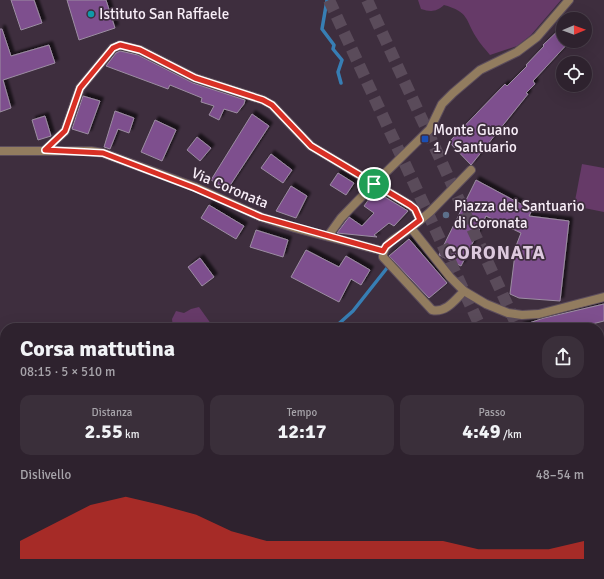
<!DOCTYPE html>
<html lang="it">
<meta charset="utf-8">
<style>
:root{--surface:#2e222e;--page:#3a2f3a;--text:#f1f3f6;--muted:#a7a4aa;--line:#493f4a;--accent:#d93025}
body{margin:0;font-family:Signika,sans-serif;background:var(--page);color:var(--text);height:100vh;display:flex;flex-direction:column;font-size:15px;white-space:nowrap}
*{box-sizing:border-box;margin:0}
p{font-size:13px;color:var(--muted)}
.icon{flex:none;width:22px;height:22px;fill:none;stroke:currentColor;stroke-width:2;stroke-linecap:round;stroke-linejoin:round}
.map{position:relative;flex:1;overflow:hidden}
.sheet{position:absolute;left:0px;top:323px;width:604px;height:256px;display:flex;flex-direction:column;background:var(--surface);border-radius:16px 16px 0 0;box-shadow:0 4px 16px #0002,0 0 0 1px var(--line)}
.sheet>*{flex:none}
.needle{width:26px;rotate:89deg}
.controls{position:absolute;left:556px;top:12px;display:grid;gap:8px}
.controls a{display:grid;place-items:center;width:36px;height:36px;border-radius:50%;background:var(--surface);box-shadow:0 4px 16px #0002,0 0 0 1px var(--line);font-size:20px}
.pin{position:absolute;display:grid;place-items:center;width:34px;height:34px;color:#fff;margin:-17px;border:2px solid #fff;border-radius:50%;box-shadow:0 1px 4px #0007}
.round{display:grid;place-items:center;flex:none;width:42px;height:42px;border-radius:16px;background:var(--page)}
.headline{display:flex;align-items:center;justify-content:space-between;height:68px;padding:0 20px}
h1{font-size:22px;font-weight:800;line-height:30px}
.stats{display:grid;grid-template-columns:repeat(3,1fr);gap:6px;height:68px;padding:4px 20px}
.stats div{display:grid;align-content:center;border-radius:10px;background:var(--page);text-align:center}
.stats b{font-size:20px;font-weight:800}
.stats small{font-size:11px;font-weight:400}
.stats p{font-size:11px}
.chart{height:112px;padding:8px 20px}
.chart p{display:flex;justify-content:space-between}
.chart svg{width:100%;height:72px;margin-top:4px;fill:var(--accent);opacity:.7}
.map>svg:first-child{display:block}
.green{fill:#663a68}
.lines{fill:none;stroke-linecap:round;stroke-linejoin:round}
.stream{stroke:#377eb4;stroke-width:3.5}
.building{fill:#7e4f8e;stroke:#9c8da2;filter:url(#shadow)}
.motorway-tunnel{stroke:#5a4b5a;stroke-width:12;stroke-dasharray:12 6;stroke-linecap:butt}
.service-casing{stroke:#5c4d5c;stroke-width:9}
.pedestrian-casing{stroke:#5c4d5c;stroke-width:10}
.minor-casing{stroke:#5c4d5c;stroke-width:10}
.tertiary-casing{stroke:#5c4d5c;stroke-width:10}
.service{stroke:#927c5f;stroke-width:7}
.pedestrian{stroke:#927c5f;stroke-width:8}
.minor{stroke:#927c5f;stroke-width:8}
.tertiary{stroke:#927c5f;stroke-width:8}
.route-casing{stroke:#fff;stroke-width:8}
.route{stroke:#d93025;stroke-width:5}
.culture-dot{fill:#0f9aa8;stroke:#3e2e3e;stroke-width:1.5}
.transit-dot{fill:#1a4fb4;stroke:#3e2e3e;stroke-width:1.5}
.service-dot{fill:#5c6f8a;stroke:#3e2e3e;stroke-width:1.5}
.labels{text-anchor:middle;dominant-baseline:central;stroke-width:3.5;stroke-linejoin:round;paint-order:stroke}
.poi-label{font-size:15px;fill:#f8eef8;stroke:#3e2e3e;text-anchor:start}
.street-label{font-size:15px;fill:#f8eef8;stroke:#3e2e3e}
.district-label{font-size:19px;font-weight:bold;letter-spacing:1px;fill:#ddc9de;stroke:#3e2e3e}
</style>
<div class="map">
<svg width="604" height="579" viewBox="0 0 604 579">
<defs>
<filter id="shadow"><feDropShadow dx="3.5" dy="-3.5" stdDeviation="1" flood-color="#0009"/></filter>
</defs>
<rect width="100%" height="100%" fill="#3e2e3e"/>
<g class="green">
<path d="M418 0H561L531 35 517 46 490 55C486 50 480 44 476 37 465 19 469 12 444 5 436 12 431 12 421 9Z"/>
<polygon points="582,164 604,168 604,212 574,206"/>
<polygon points="199,307 214,328 173,328 172,319 176,311 184,313 191,309"/>
<polygon points="604,379 604,413 599,419 599,381"/>
<polygon points="5,433 5,552 0,554 0,436"/>
<polygon points="604,547 604,579 500,579 499,574 599,574 599,548"/>
<rect x="202" y="574" width="30" height="5"/>
</g>
<g class="lines">
<g class="stream">
<polyline points="327,0 322,29 334,45 333,49 342,60 338,72 341,83"/>
<polyline points="334,328 353,311 387,268"/>
<polyline points="599,424 604,412"/>
<polyline points="531,579 531,574"/>
</g>
</g>
<g class="building">
<polygon points="11,0 34,0 42,23 21,30"/>
<polygon points="67,0 106,0 115,28 79,40"/>
<polygon points="563,26 563,41 570,41 533,81 535,84 526,93 528,94 471,165 449,142 505,84 507,86 527,66 526,65 544,46 543,45"/>
<polygon points="0,29 2,29 11,56 49,45 55,63 3,80 11,108 0,112"/>
<polygon points="120,51 138,55 193,83 245,100 244,104 237,113 224,109 219,120 209,115 214,106 201,102 202,98 170,85 168,89 106,66 116,53"/>
<polygon points="83,96 100,101 88,134 72,129"/>
<polygon points="115,111 134,118 129,133 118,129 110,149 104,147"/>
<polygon points="252,114 269,126 227,190 211,180"/>
<polygon points="45,116 51,136 38,140 32,120"/>
<polygon points="155,120 176,130 162,161 141,152"/>
<polygon points="197,137 211,148 200,161 187,150"/>
<polygon points="271,154 292,170 283,183 261,168"/>
<polygon points="338,173 354,183 346,195 330,185"/>
<polygon points="476,180 532,210 529,216 569,221 560,301 519,298 510,294 516,246 521,233 486,216 461,266 439,255"/>
<polygon points="291,186 307,196 296,218 276,211"/>
<polygon points="375,191 408,211 394,226 389,223 374,235 377,237 337,233 349,217 362,226 374,213 364,206"/>
<polygon points="209,205 244,226 236,239 201,218"/>
<polygon points="256,230 288,240 283,257 250,247"/>
<polygon points="409,239 447,283 429,298 389,256"/>
<polygon points="306,250 339,267 346,256 370,270 361,285 351,279 339,302 291,277"/>
<polygon points="200,258 214,277 202,286 188,267"/>
<polygon points="604,304 604,321 576,328 520,328 520,326 544,318"/>
</g>
<g class="lines">
<g class="motorway-tunnel">
<polyline points="329,0 481,328"/>
<polyline points="367,0 518,328"/>
<polyline points="599,503 604,513"/>
<polyline points="594,574 597,579"/>
</g>
<defs>
<polyline id="service" points="193,579 193,574"/>
<polyline id="pedestrian" points="45,150 65,131 80,88 113,48 120,45 140,50"/>
<g id="minor">
<polyline points="140,50 195,78 263,100 272,105 311,146 410,205 415,209 420,220"/>
<polyline points="411,228 430,212 471,170"/>
<polyline points="328,236 341,218 374,184 430,129 442,104 453,93 480,70 517,52 537,37 569,0"/>
<polyline points="464,291 486,304 508,313 522,315 539,314 604,297"/>
<polyline points="0,560 5,561"/>
<polyline points="29,574 35,579"/>
<polyline points="170,579 174,574"/>
</g>
<g id="tertiary">
<polyline points="0,151 91,151 103,153 195,187 261,217 295,228 383,251"/>
<path d="M411 228 450 277 464 291C455 300 446 313 432 310L383 257C382 243 400 236 411 228Z"/>
</g>
</defs>
<use href="#service" class="service-casing"/>
<use href="#pedestrian" class="pedestrian-casing"/>
<use href="#minor" class="minor-casing"/>
<use href="#tertiary" class="tertiary-casing"/>
<use href="#service" class="service"/>
<use href="#pedestrian" class="pedestrian"/>
<use href="#minor" class="minor"/>
<use href="#tertiary" class="tertiary"/>
</g>
<g class="lines">
<defs>
<polygon id="route" points="120,45 140,50 195,78 263,100 272,105 311,146 410,205 415,209 420,220 386,246 383,251 261,217 195,188 103,153 45,150 65,131 80,88 113,48"/>
</defs>
<use href="#route" class="route-casing"/>
<use href="#route" class="route"/>
</g>
<circle class="culture-dot" cx="91" cy="14" r="4"/>
<rect class="transit-dot" x="421" y="135" width="8" height="8" rx="2"/>
<circle class="service-dot" cx="446" cy="215" r="4"/>
<g class="labels">
<g class="poi-label">
<text x="99" y="14">Istituto San Raffaele</text>
<text x="433" y="130">Monte Guano<tspan x="433" dy="17">1 / Santuario</tspan></text>
<text x="454" y="206">Piazza del Santuario<tspan x="454" dy="17">di Coronata</tspan></text>
</g>
<g class="street-label">
<text transform="translate(230 188) rotate(23)">Via Coronata</text>
</g>
<g class="district-label">
<text x="495" y="253">CORONATA</text>
</g>
</g>
</svg>
<div class="controls">
<a><svg class="needle" viewBox="-14 -14 28 28"><path d="M0-13l5 13h-10z" fill="#e53935"/><path d="M0 13l5-13h-10z" fill="#a7a4aa"/></svg></a>
<a><svg class="icon" aria-label="locate" viewBox="0 0 24 24"><circle cx="12" cy="12" r="6"/><path d="M12 2v4M12 18v4M2 12h4M18 12h4"/></svg></a>
</div>
<div class="pin" style="left:374px;top:184px;background:#1e9e55"><svg class="icon" aria-label="arrive" viewBox="0 0 24 24"><path d="M6 21V4h12l-3 4 3 4H6"/></svg></div>
<section class="sheet">
<div class="headline"><div><h1>Corsa mattutina</h1><p>08:15 · 5 × 510 m</p></div><a class="round"><svg class="icon" aria-label="share" viewBox="0 0 24 24"><path d="M12 15V3M7 8l5-5 5 5M5 13v7h14v-7"/></svg></a></div>
<div class="stats">
<div><p>Distanza</p><b>2.55<small> km</small></b></div>
<div><p>Tempo</p><b>12:17</b></div>
<div><p>Passo</p><b>4:49<small> /km</small></b></div>
</div>
<div class="chart"><p><span>Dislivello</span>48–54 m</p>
<svg viewBox="0 0 160 44" preserveAspectRatio="none"><path d="M0 44V33L10 22L20 11L30 6L40 11L50 17L60 27L70 33L80 33L90 33L100 33L110 33L120 33L130 38L140 38L150 38L160 33V44z"/></svg>
</div>
</section>
</div>
